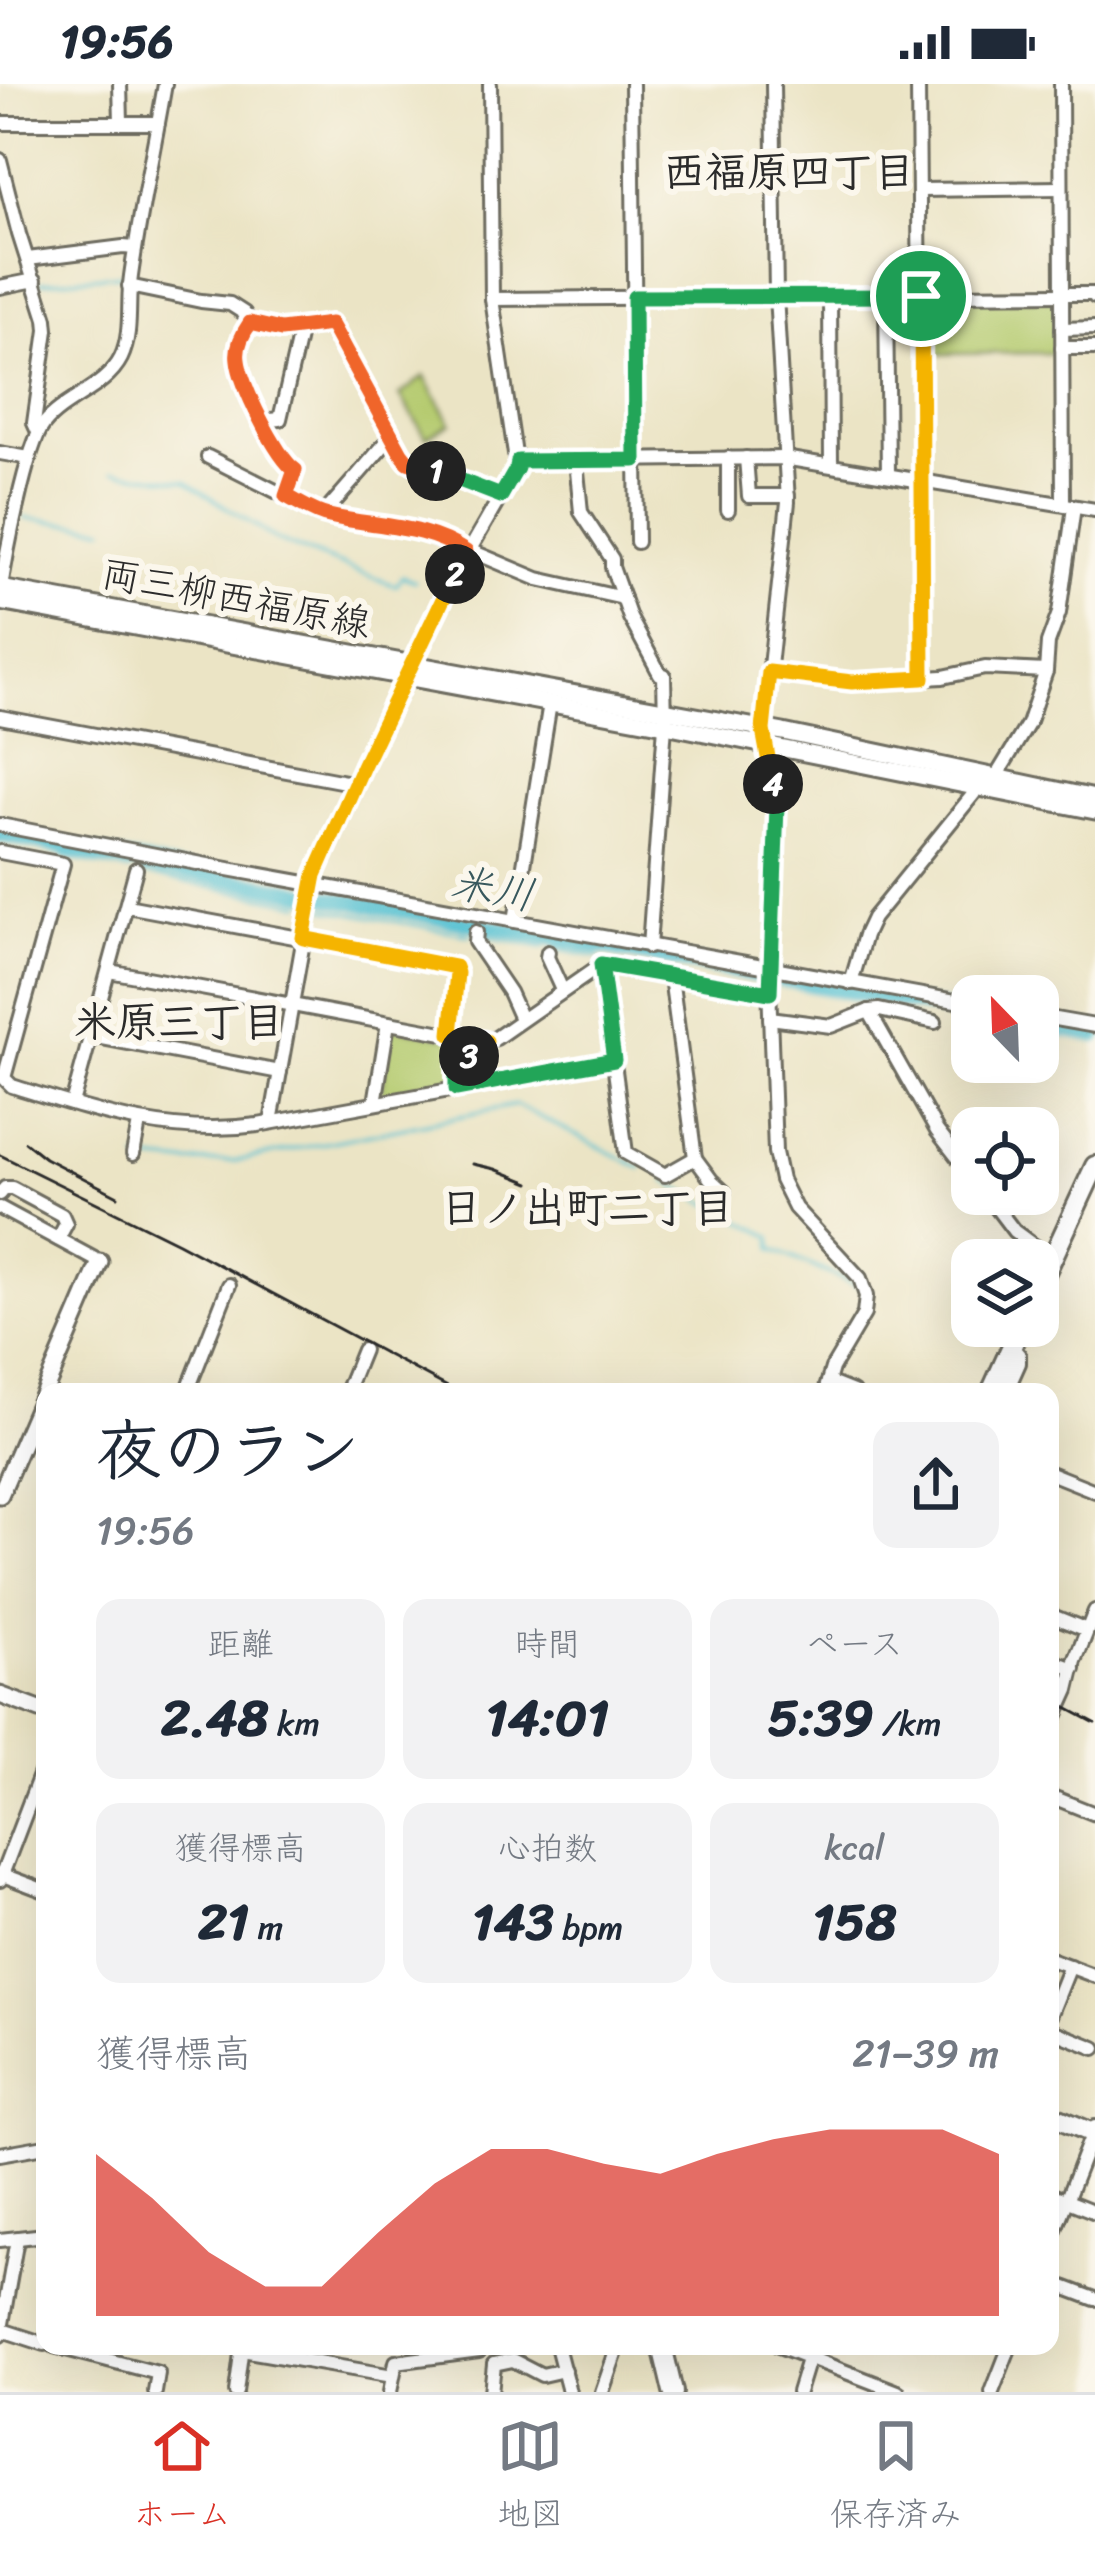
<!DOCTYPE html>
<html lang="ja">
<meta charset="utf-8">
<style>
:root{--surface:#fff;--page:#f2f2f3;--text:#1f2937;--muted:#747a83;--line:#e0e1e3;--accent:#d93025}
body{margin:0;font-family:Sriracha,"Klee One",sans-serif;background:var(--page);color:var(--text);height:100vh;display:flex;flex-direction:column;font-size:45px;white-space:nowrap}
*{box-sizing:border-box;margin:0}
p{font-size:39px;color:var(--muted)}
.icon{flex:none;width:66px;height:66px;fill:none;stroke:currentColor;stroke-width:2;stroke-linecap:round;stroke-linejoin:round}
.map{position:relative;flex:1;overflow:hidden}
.sheet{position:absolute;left:36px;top:1299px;width:1023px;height:972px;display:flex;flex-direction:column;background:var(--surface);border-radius:24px;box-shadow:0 12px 48px #0002}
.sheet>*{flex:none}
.needle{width:78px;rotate:337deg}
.fabs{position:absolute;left:951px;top:891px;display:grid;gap:24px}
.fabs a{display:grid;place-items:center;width:108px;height:108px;border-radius:24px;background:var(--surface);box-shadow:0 12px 48px #0002;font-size:60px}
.pin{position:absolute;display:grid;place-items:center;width:102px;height:102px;color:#fff;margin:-51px;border:6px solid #fff;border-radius:50%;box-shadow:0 3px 12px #0007}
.km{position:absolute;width:60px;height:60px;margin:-30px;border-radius:50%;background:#222;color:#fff;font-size:33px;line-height:60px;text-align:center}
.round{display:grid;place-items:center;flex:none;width:126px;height:126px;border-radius:24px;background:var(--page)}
.head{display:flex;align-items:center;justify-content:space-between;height:204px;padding:0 60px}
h1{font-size:66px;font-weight:700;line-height:90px}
.stats{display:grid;grid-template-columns:repeat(3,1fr);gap:18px;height:204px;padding:12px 60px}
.stats div{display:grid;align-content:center;border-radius:24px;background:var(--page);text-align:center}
.stats b{font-size:51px;font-weight:700}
.stats small{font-size:33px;font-weight:400}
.stats p{font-size:33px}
.chart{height:336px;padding:24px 60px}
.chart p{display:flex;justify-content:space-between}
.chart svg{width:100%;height:216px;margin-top:12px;fill:var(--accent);opacity:.7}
.status{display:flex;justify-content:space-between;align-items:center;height:84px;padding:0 60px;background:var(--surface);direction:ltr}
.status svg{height:33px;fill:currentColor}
.tab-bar{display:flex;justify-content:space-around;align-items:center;height:168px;border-top:3px solid var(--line);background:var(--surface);font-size:33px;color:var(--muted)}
.tab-bar a{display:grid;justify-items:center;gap:6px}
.tab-bar .active{color:var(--accent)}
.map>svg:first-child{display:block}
.green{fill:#b5cb6f;stroke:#707b4d;stroke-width:3}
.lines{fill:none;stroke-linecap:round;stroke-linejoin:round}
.stream{stroke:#56c1d2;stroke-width:3}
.river{stroke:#56c1d2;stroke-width:16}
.minor-casing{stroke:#6e6c61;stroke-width:18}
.major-casing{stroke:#6e6c61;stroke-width:21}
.highway-casing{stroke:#6e6c61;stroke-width:24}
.minor{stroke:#fff;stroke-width:12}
.major{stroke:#fff;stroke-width:15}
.highway{stroke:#fff;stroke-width:18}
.rail{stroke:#2b2b2b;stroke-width:3}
.split-1-casing{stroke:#fff;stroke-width:24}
.split-2-casing{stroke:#fff;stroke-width:24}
.split-3-casing{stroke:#fff;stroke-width:24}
.split-4-casing{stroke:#fff;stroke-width:24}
.split-5-casing{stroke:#fff;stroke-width:24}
.split-1{stroke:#22a559;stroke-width:15}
.split-2{stroke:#f0652b;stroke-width:15}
.split-3{stroke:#f5b400;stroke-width:15}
.split-4{stroke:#22a559;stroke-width:15}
.split-5{stroke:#f5b400;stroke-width:15}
.labels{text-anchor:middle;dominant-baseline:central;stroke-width:12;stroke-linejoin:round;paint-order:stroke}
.street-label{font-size:39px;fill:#2b2b2b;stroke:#fbf7ec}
.neighbourhood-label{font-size:42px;font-weight:bold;fill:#2b2b2b;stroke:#fbf7ec}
.water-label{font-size:42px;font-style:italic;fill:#38585d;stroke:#fbf7ec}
</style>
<div class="status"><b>19:56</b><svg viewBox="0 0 49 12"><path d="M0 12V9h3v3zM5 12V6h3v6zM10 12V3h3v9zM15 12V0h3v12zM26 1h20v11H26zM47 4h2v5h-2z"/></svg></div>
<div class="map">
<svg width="1095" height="2308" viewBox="0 0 1095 2308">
<rect width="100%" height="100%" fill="#fbf7ec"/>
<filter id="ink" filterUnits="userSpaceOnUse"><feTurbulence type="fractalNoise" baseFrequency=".00833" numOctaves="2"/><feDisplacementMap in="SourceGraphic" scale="24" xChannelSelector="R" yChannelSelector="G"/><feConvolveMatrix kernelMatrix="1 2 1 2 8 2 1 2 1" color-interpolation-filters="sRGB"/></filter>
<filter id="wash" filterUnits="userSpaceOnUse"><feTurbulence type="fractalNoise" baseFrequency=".004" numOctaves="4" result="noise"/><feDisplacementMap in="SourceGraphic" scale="48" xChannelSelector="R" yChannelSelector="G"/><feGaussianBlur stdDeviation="2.7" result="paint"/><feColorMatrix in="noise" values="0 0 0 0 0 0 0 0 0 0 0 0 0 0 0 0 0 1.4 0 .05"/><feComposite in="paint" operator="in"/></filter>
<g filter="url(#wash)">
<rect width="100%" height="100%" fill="#ebe4c5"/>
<g class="green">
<polygon points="1056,214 1058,269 924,270 923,216"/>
<polygon points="424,292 451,339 426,353 400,311"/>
<polygon points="394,943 472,958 450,1002 381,1015 390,946"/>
</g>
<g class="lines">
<g class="stream">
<polyline points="41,198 124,190"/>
<polyline points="114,387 186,397 277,456 393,501 397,501 402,492 415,497"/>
<polyline points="24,434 105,444"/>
<polyline points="63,773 130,787"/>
<polyline points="139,789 302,820"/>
<polyline points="318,823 470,851"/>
<polyline points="483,852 544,863"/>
<polyline points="554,865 599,873"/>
<polyline points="138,1075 176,1079 236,1077 516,1021 641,1084"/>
<polyline points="666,1097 772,1153 772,1165 856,1201"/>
</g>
<g class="river">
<polyline points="0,751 189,788 972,930"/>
<polyline points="1038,941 1095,951"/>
</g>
</g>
</g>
<g filter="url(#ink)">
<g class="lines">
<defs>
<g id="minor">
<polyline points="120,0 121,38"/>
<polyline points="632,0 637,458"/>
<polyline points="773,0 776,211 788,418 763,646 777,722 769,901 775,1068 781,1096 795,1124 860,1194 866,1212 864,1230 832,1284 825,1308"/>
<polyline points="918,0 923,594"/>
<polyline points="1061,0 1063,420"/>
<polyline points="0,39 158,39"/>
<polyline points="0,76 19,150 46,235 47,246 34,339 38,348"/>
<polyline points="920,106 1061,104"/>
<polyline points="28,175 123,163 135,164"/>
<path d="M129 202 201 217 230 220 244 229 250 239C277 250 303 242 331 240L391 353 408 378 501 412"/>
<polyline points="0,203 35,196"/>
<polyline points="830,211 831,381"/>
<polyline points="886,211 888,390"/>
<polyline points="492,215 1062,210 1095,210 1095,213"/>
<path d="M250 239C243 249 236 263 238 276 240 299 276 372 295 386L286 412"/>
<polyline points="1062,245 1095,244"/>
<polyline points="1062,264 1095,264"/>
<polyline points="262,337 280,335 301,244"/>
<polyline points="0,369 29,374"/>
<polyline points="208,373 323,431 416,446 465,468"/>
<polyline points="728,374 728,426"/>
<polyline points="746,374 749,412 788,412"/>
<polyline points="517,377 784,374 1095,426"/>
<polyline points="576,377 581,428 612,475 612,483 630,534 660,590 664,591 665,641 649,863"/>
<polyline points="323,431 391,353"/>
<polyline points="469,466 538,495 623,514"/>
<path d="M0 510C5 477 26 362 44 340 64 315 106 304 121 274 133 249 127 219 131 192 140 128 154 64 165 0"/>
<polyline points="769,588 852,598 943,593 985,584 1046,587"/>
<polyline points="0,633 356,700"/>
<polyline points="997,691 1028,640 1046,587 1048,559 1059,529 1074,423"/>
<polyline points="0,741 223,784 972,920"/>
<path d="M0 768 63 780 4 994 12 1002C96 1028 169 1053 258 1041L614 976"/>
<polyline points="127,822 455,883 457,889 451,950"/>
<polyline points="515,837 550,619"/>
<polyline points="476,848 475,858 509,908 521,935"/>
<polyline points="548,868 547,873 562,906"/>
<polyline points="601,881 626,1069 665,1091 695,1074 671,893"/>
<polyline points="109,887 486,957"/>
<polyline points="851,899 865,851 873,834 980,702"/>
<polyline points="869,927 937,1047 972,1092"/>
<polyline points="1038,932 1095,942"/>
<polyline points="770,934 831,942 869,927 879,926 935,938"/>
<polyline points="91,952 280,988"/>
<path d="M456 1005C456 1004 455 986 456 985 460 973 484 957 496 954L601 881 769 909"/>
<polyline points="375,1019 388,939"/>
<polyline points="72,1020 136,785"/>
<polyline points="271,1038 315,791 363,682 465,468 472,462 517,384 492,215 490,0"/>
<polyline points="133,1070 139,1039"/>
<polyline points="695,1074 712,1097 724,1108"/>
<polyline points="0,1110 5,1104 12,1104 62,1131 66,1140 58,1155"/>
<polyline points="986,1110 1014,1147 1052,1175"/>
<polyline points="0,1124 100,1178"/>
<polyline points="828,1298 853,1308"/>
<polyline points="187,1308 229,1201"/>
<polyline points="346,1308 363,1266"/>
<polyline points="1006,1308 1019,1279 1019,1271 1012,1263"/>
<polyline points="1050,1389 1095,1407"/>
<polyline points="1050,1531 1087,1546"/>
<polyline points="1050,1576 1074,1585"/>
<polyline points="1050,1646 1068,1606 1075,1577 1095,1527"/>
<polyline points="1050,1712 1095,1730"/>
<polyline points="0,1790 45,1807"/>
<polyline points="0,1796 45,1678"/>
<polyline points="1050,1875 1095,1892"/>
<polyline points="1050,1932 1070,1882"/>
<polyline points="1050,1946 1095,1964"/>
<polyline points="0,2070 45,2062"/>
<polyline points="1050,2110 1095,2128"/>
<polyline points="0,2156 45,2151"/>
<polyline points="1050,2158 1095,2043"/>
<polyline points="1050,2198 1095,2215"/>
<polyline points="2,2246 45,2260"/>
<polyline points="0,2251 17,2155"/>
<polyline points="54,2262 158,2289 155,2308"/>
<polyline points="557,2262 569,2308"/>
<polyline points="779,2262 898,2308"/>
<polyline points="242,2266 393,2292"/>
<polyline points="494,2280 513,2276 542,2291 564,2286"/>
<polyline points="236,2308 242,2262"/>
<polyline points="390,2308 396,2278 479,2267"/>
<polyline points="491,2308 494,2280"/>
<polyline points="602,2308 618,2262"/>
<polyline points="798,2308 812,2262"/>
<polyline points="992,2308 1010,2262"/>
</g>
<g id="major">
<polyline points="0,504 783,648 1095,714"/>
<polyline points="0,518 665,641 1095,727"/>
<polyline points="0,1411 100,1178"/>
<polyline points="0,1611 45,1628"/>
</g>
<g id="highway">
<polyline points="1038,1205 1095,1082"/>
<polyline points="991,1308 1021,1242"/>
<polyline points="1050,2031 1095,2050"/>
<polyline points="662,2262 673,2308"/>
</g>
</defs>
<use href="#minor" class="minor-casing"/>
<use href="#major" class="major-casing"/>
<use href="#highway" class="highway-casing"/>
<use href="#minor" class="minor"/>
<use href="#major" class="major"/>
<use href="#highway" class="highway"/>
<g class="rail">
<polyline points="25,1058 45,1074 118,1112"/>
<polyline points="0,1071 178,1159 457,1308"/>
<polyline points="473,1080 495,1085 530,1099"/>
<polyline points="1050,1615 1095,1639"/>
</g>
</g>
</g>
<g class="lines" filter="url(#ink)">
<defs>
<polyline id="split-1" points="436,387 501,412 517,384 518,377 635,376 634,213 921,212"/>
<path id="split-2" d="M436 387 408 378 401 369 331 240 281 246 250 239C243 249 236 263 238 276 240 299 276 373 295 386L286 412C300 419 314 429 329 432 376 443 425 440 466 468L455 490"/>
<polyline id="split-3" points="455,490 363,682 315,791 303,854 455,883 457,889 451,950 486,957 469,972"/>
<polyline id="split-4" points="469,972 456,982 456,1005 614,976 601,880 770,909 777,722 773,700"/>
<polyline id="split-5" points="773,700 763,646 769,588 852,598 923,594 921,212"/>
</defs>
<use href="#split-1" class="split-1-casing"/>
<use href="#split-2" class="split-2-casing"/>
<use href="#split-3" class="split-3-casing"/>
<use href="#split-4" class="split-4-casing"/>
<use href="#split-5" class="split-5-casing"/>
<use href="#split-1" class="split-1"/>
<use href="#split-2" class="split-2"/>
<use href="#split-3" class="split-3"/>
<use href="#split-4" class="split-4"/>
<use href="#split-5" class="split-5"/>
</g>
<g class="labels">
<g class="street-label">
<text transform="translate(236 514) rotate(11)">両三柳西福原線</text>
</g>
<g class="neighbourhood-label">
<text x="789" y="88">西福原四丁目</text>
<text x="179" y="938">米原三丁目</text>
<text x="587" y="1124">日ノ出町二丁目</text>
</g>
<g class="water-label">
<text transform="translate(493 805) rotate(10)">米川</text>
</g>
</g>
</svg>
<div class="fabs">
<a><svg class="needle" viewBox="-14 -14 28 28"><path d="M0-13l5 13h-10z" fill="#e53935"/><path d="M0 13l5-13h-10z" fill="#747a83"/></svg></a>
<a><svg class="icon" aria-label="locate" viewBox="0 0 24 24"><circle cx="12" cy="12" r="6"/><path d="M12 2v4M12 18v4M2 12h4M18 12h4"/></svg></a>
<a><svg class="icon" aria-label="layers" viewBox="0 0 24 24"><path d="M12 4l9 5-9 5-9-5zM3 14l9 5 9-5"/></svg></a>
</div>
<div class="pin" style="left:921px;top:212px;background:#1e9e55"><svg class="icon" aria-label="arrive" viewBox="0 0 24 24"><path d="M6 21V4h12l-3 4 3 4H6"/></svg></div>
<b class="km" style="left:436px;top:387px">1</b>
<b class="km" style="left:455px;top:490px">2</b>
<b class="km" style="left:469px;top:972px">3</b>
<b class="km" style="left:773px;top:700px">4</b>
<section class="sheet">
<div class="head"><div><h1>夜のラン</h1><p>19:56</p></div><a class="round"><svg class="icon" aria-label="share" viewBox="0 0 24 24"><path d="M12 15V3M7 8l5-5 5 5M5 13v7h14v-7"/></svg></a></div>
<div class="stats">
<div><p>距離</p><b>2.48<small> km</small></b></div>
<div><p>時間</p><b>14:01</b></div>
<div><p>ペース</p><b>5:39<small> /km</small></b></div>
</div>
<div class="stats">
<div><p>獲得標高</p><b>21<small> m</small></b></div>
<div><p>心拍数</p><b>143<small> bpm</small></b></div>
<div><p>kcal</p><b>158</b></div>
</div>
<div class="chart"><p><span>獲得標高</span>21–39 m</p>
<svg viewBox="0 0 160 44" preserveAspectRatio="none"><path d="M0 44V11L10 20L20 31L30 38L40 38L50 27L60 17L70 10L80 10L90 13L100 15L110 11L120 8L130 6L140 6L150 6L160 11V44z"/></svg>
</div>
</section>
</div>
<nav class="tab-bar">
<a class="active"><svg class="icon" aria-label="home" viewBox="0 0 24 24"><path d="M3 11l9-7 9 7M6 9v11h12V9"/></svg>ホーム</a>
<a><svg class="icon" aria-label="map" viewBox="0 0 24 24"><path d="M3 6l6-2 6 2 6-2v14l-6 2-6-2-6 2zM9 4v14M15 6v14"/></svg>地図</a>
<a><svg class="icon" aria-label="saved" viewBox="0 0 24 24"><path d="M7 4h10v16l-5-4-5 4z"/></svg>保存済み</a>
</nav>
